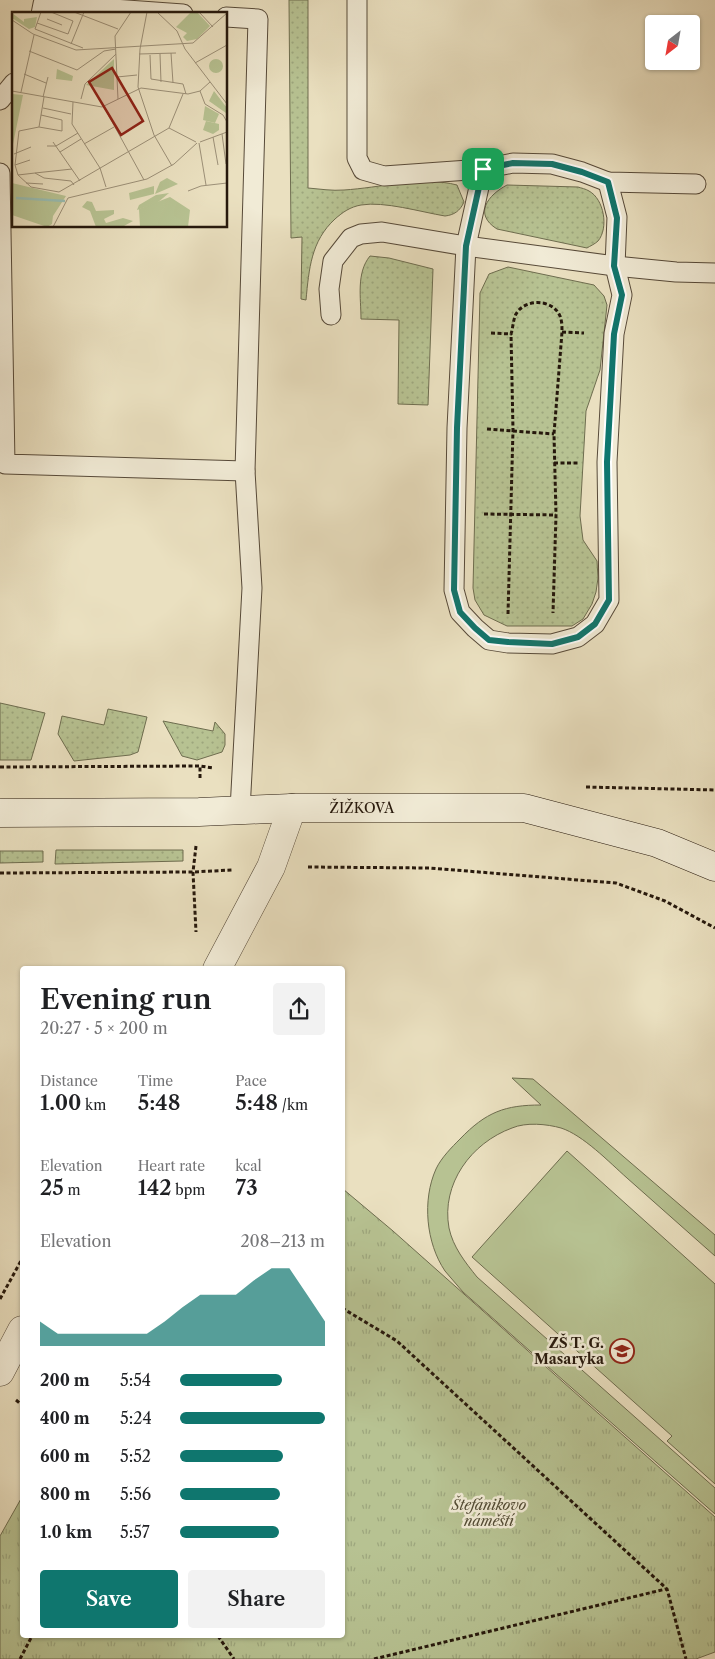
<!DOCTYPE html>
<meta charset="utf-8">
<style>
:root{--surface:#fff;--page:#f2f2f2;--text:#202124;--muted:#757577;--accent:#0f766e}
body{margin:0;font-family:"Libre Caslon Text",serif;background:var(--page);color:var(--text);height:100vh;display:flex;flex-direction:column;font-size:19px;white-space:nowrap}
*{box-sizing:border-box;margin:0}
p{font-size:16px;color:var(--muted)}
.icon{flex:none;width:28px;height:28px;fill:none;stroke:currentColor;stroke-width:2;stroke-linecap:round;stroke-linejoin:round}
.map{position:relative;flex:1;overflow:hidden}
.details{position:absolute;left:20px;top:966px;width:325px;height:672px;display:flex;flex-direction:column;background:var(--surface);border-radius:5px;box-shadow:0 1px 4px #0004}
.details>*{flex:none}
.needle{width:32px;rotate:211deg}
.buttons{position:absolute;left:645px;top:15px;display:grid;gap:10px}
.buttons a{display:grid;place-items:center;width:55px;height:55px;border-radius:5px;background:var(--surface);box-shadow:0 1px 4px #0004;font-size:25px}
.pin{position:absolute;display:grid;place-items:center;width:42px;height:42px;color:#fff;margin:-21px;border-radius:10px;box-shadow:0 2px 8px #0006}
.round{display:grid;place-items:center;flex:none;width:52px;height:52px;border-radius:5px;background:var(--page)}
.overview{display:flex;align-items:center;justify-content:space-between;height:85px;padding:0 20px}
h1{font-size:28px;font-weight:600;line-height:38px}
.figures{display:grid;grid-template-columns:repeat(3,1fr);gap:8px;height:85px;padding:5px 20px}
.figures div{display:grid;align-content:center}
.figures b{font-size:21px;font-weight:600}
.figures small{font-size:14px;font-weight:400}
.figures p{font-size:14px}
.chart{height:140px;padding:10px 20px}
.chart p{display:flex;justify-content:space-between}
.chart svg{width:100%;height:90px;margin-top:5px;fill:var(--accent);opacity:.7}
.primary-button{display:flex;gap:10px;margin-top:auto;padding:10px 20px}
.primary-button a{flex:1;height:58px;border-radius:5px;background:var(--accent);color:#fff;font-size:20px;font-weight:600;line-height:58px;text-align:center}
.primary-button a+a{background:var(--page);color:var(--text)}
ul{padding:0 20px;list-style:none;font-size:16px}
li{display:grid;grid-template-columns:80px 60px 1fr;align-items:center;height:38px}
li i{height:12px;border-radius:6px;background:var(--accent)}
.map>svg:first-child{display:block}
.grass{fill:url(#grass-dots);stroke:#6e6d4f}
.park{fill:url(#park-tufts);stroke:#6e6d4f}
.pitch{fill:#b7c292;stroke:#6e6d4f}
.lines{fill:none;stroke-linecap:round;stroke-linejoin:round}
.service-casing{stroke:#574a39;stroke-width:21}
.minor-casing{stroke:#574a39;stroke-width:29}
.secondary-casing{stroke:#26180c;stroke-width:29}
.path{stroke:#26180c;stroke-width:3;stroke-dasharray:4 2.5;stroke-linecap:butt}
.service{stroke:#f1ebd6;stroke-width:19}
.minor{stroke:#f1ebd6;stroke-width:28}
.secondary{stroke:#f1ebd6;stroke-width:28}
.route-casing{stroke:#fff;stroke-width:10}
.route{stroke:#0f766e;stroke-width:6}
.labels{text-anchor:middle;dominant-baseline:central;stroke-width:5;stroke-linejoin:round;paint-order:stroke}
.street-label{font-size:14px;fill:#26180c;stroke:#f1ebd6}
.poi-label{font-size:14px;font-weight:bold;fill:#26180c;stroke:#f1ebd6;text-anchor:end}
.park-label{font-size:14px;font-style:italic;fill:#524b34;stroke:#f1ebd6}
.inset-river{fill:none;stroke:#98bdb3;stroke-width:2.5}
.inset-road{fill:none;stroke:#9c9078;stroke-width:1}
.view{fill:#8f2418;fill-opacity:0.15;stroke:#8f2418;stroke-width:2.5}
.inset-edge{fill:none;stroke:#26180c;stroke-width:2.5}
</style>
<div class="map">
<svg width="715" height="1659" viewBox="0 0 715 1659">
<defs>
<pattern id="grass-dots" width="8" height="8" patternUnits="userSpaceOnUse" patternTransform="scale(1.25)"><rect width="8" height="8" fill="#b7c292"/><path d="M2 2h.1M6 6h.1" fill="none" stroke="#9da67d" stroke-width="1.8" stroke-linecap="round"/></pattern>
<pattern id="park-tufts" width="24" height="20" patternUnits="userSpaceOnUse" patternTransform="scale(1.25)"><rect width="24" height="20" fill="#b7c292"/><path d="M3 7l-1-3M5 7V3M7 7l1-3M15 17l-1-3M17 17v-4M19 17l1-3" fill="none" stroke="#9da67d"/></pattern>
</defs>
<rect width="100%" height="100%" fill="#eae0c0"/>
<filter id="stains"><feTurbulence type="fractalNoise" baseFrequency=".004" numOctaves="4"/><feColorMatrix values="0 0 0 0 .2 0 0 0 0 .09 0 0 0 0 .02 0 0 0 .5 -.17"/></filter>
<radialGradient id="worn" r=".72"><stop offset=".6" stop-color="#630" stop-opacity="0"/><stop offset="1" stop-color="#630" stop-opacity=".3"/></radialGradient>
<g class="grass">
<path d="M289 0H308V188C320 189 332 191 344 190 378 188 424 176 457 185L464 202C460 211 454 215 445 216 421 212 384 201 361 205 350 207 343 212 335 219 311 241 309 269 306 300L301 299 302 237 291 238Z"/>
<path d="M507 185 578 187C581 188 586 189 589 191 604 199 609 228 598 241 595 244 590 246 587 248L497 229C473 214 488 195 507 185Z"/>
<path d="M370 256 389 258 433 269 428 405 398 404 399 320 361 319C361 298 356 273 370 256Z"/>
<polygon points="508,267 594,285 604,296 607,305 600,370 586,411 580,516 583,540 597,561 598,578 596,592 592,604 583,619 572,626 507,626 484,615 475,600 473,588 480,293 489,274"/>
<polygon points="0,703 45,713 31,760 0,760"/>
<polygon points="108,709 147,717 138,752 130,755 74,761 58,734 62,716 104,725"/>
<polygon points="163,721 213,731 215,722 225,734 225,745 222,752 197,760 182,756"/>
<polygon points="56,850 183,850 183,861 55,864"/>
<polygon points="0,851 43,851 43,862 0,863"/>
</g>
<polygon class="park" points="343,1189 393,1231 715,1517 715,1652 696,1659 0,1659 0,1536 22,1497 22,1636 342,1636"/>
<g class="pitch">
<path d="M512 1078 533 1079 715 1235V1256C686 1230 656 1204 627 1178 609 1162 583 1135 561 1128 547 1124 526 1122 512 1128 471 1143 441 1184 449 1228 453 1247 465 1262 477 1277L715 1488V1514L463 1292C457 1285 451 1278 445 1271 426 1243 422 1200 436 1169 441 1158 452 1147 460 1139 486 1112 505 1105 541 1105Z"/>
<polygon points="567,1151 715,1284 715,1484 667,1441 672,1436 472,1257"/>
</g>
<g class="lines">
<defs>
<g id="service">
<polyline points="357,0 357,158 363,170 384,176 483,169 513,163 552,164 582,172 608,182 696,184"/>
<polyline points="41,14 43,4 183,14"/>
<polyline points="226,17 258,19 245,471 252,588 240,810"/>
<polyline points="0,100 14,83"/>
<polyline points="483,169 466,246 457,428 454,590 460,612 475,628 489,640 508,643 552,644 578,637 595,624 609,600 607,462 614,334 622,295 615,266 617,217 608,182"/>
<polyline points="0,173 5,464 245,471"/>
<polyline points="331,315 329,289 333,261 351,238 361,234 382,232 466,246 615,266 676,272 715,273"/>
</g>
<g id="minor">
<polyline points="217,969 271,867 292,808"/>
<polyline points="0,1372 22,1330"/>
</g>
<polyline id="secondary" points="0,813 199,812 292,808 524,808 657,843 715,867"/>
</defs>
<use href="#service" class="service-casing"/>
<use href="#minor" class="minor-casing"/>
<use href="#secondary" class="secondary-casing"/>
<g class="path">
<polyline points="562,332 584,333"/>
<path d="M491 333 511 334C513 328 513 320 516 314 525 298 553 299 560 316 562 321 562 327 562 332L554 434 556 515 553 613"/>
<polyline points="487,429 554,434"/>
<polyline points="554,463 578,463"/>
<polyline points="484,514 556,515"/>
<polyline points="508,614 513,430 511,334"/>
<polyline points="0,767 200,766 213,768"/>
<polyline points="200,778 200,766"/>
<polyline points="586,787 715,790"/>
<polyline points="196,846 193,872 196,932"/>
<polyline points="308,867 429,868 616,883 665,901 715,928"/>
<polyline points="0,873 193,872 232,870"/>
<polyline points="0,1299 22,1259"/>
<polyline points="342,1308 397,1341 667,1589 686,1659"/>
<polyline points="16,1400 22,1405"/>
<polyline points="218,1636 234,1659"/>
<polyline points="20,1659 32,1636"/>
<polyline points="374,1659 666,1589"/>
</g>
<use href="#service" class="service"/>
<use href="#minor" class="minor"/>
<use href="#secondary" class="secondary"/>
</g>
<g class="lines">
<defs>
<polygon id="route" points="513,163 552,164 582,172 608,182 617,218 614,266 622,295 614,334 607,462 609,600 595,624 578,637 552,644 508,642 489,640 475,628 460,612 454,590 457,428 466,246 483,169"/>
</defs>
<use href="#route" class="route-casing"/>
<use href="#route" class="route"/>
</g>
<defs>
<symbol id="school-ring" viewBox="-11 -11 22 22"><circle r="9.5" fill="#f1ebd6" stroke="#8f2418" stroke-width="1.5"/><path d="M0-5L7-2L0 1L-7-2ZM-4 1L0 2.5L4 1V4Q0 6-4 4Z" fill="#8f2418"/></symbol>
</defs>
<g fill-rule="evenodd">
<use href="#school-ring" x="608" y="1337" width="28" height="28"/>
</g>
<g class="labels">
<g class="street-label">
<text x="362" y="808">ŽIŽKOVA</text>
</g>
<g class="poi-label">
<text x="604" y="1343">ZŠ T. G.<tspan x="604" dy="16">Masaryka</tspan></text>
</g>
<g class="park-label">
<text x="489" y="1505">Štefánikovo<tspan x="489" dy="16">náměstí</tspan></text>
</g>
</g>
<g transform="translate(12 12)">
<rect width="215" height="215" fill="#eae0c0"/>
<path d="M0 1 12 10V7L25 5 23 15 17 17 0 6ZM202 79 215 96 214 101 197 89ZM193 94 207 102 203 111 191 108ZM0 171 54 184 41 204 40 212 35 215 0 203ZM158 185 178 198 176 215H128L127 197Z" fill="#b7c292"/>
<path d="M155 166 166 172 143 182 148 170ZM142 174V182L118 188 117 181ZM157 181 145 191 125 198 127 193 144 183ZM75 189 80 190 84 199 102 198V202L92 207 94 211 111 206 121 209 112 214 84 215 78 199 70 195Z" fill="#b7c292"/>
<path d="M0 82 11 83 0 137Z" fill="#b7c292"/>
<path d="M179 0H185L198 14 185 27 175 29 171 25 175 21 164 15ZM102 47V78L74 73 77 70ZM197 54a7 7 0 1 1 14 0a7 7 0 1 1-14 0Z" fill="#b7c292"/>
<path d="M45 57 61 64 60 69 44 67ZM194 109 207 112V118L201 122 191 118Z" fill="#b7c292"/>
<path class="inset-river" d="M4 186 53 189"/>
<path class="inset-road" d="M62 0 106 17M135 0 128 37 126 75 142 123 160 154M145 0 165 19 173 37 215 92M187 0 201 15M35 7 50 13M0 8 21 22 64 38 181 31 215 1M25 11 56 22 61 9 39 0M23 17 71 36M23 17 29 0M59 32 72 0M17 39 65 58 92 39 104 37M159 41 161 71M127 42 164 41M148 42 149 70M138 43 139 67 171 72 174 82M183 51 215 33M12 62 34 71M105 65 125 63M0 79 90 95 129 76 176 82 188 79 198 70M188 79 193 92 211 103 215 110M9 80 22 23M31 85 36 65M69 87 73 72 104 42M106 87 103 24 119 0M61 90 60 112 88 156 94 175M92 95 132 168M31 96 59 102M29 103 50 108V119L27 115 7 119 3 153 6 163 19 175 47 180 157 116 171 82M27 115 32 85M157 116 184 130M210 122 214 152M201 125 206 153M41 130 68 169M188 130 215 120M187 131 194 173M72 132 102 115M35 134H44L66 121M48 140 69 127M2 142 19 135M3 153 18 148M23 161 60 157M6 163 23 161 32 166 59 169 62 173M14 171 31 172M176 179 189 174 215 171M41 215 56 186 135 167 162 152 185 131"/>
<path class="view" d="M100 56 131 109 109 123 77 70Z"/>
<rect width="215" height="215" class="inset-edge"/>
</g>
<rect width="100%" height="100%" filter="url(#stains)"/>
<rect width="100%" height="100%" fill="url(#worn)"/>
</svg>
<div class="buttons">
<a><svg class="needle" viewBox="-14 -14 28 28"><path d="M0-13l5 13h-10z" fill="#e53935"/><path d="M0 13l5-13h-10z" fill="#757577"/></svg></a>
</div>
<div class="pin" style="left:483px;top:169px;background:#1e9e55"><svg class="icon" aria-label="arrive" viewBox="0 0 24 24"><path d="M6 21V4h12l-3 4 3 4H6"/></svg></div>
<section class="details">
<div class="overview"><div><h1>Evening run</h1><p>20:27 · 5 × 200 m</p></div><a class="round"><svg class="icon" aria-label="share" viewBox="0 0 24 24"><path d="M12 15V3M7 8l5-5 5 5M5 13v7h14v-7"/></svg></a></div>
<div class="figures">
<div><p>Distance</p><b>1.00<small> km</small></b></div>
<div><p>Time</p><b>5:48</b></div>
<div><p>Pace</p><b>5:48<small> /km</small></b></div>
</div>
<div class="figures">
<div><p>Elevation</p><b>25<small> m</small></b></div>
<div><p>Heart rate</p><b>142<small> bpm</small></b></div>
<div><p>kcal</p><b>73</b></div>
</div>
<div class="chart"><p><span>Elevation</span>208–213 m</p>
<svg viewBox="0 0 160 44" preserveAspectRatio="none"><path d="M0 44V32L10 38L20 38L30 38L40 38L50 38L60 38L70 32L80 25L90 19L100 19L110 19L120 12L130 6L140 6L150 19L160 32V44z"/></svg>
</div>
<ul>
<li><b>200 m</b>5:54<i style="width:70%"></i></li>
<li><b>400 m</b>5:24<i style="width:100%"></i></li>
<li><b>600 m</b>5:52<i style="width:71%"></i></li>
<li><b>800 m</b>5:56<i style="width:69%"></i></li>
<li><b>1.0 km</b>5:57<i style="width:68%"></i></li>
</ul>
<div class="primary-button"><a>Save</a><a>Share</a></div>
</section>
</div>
